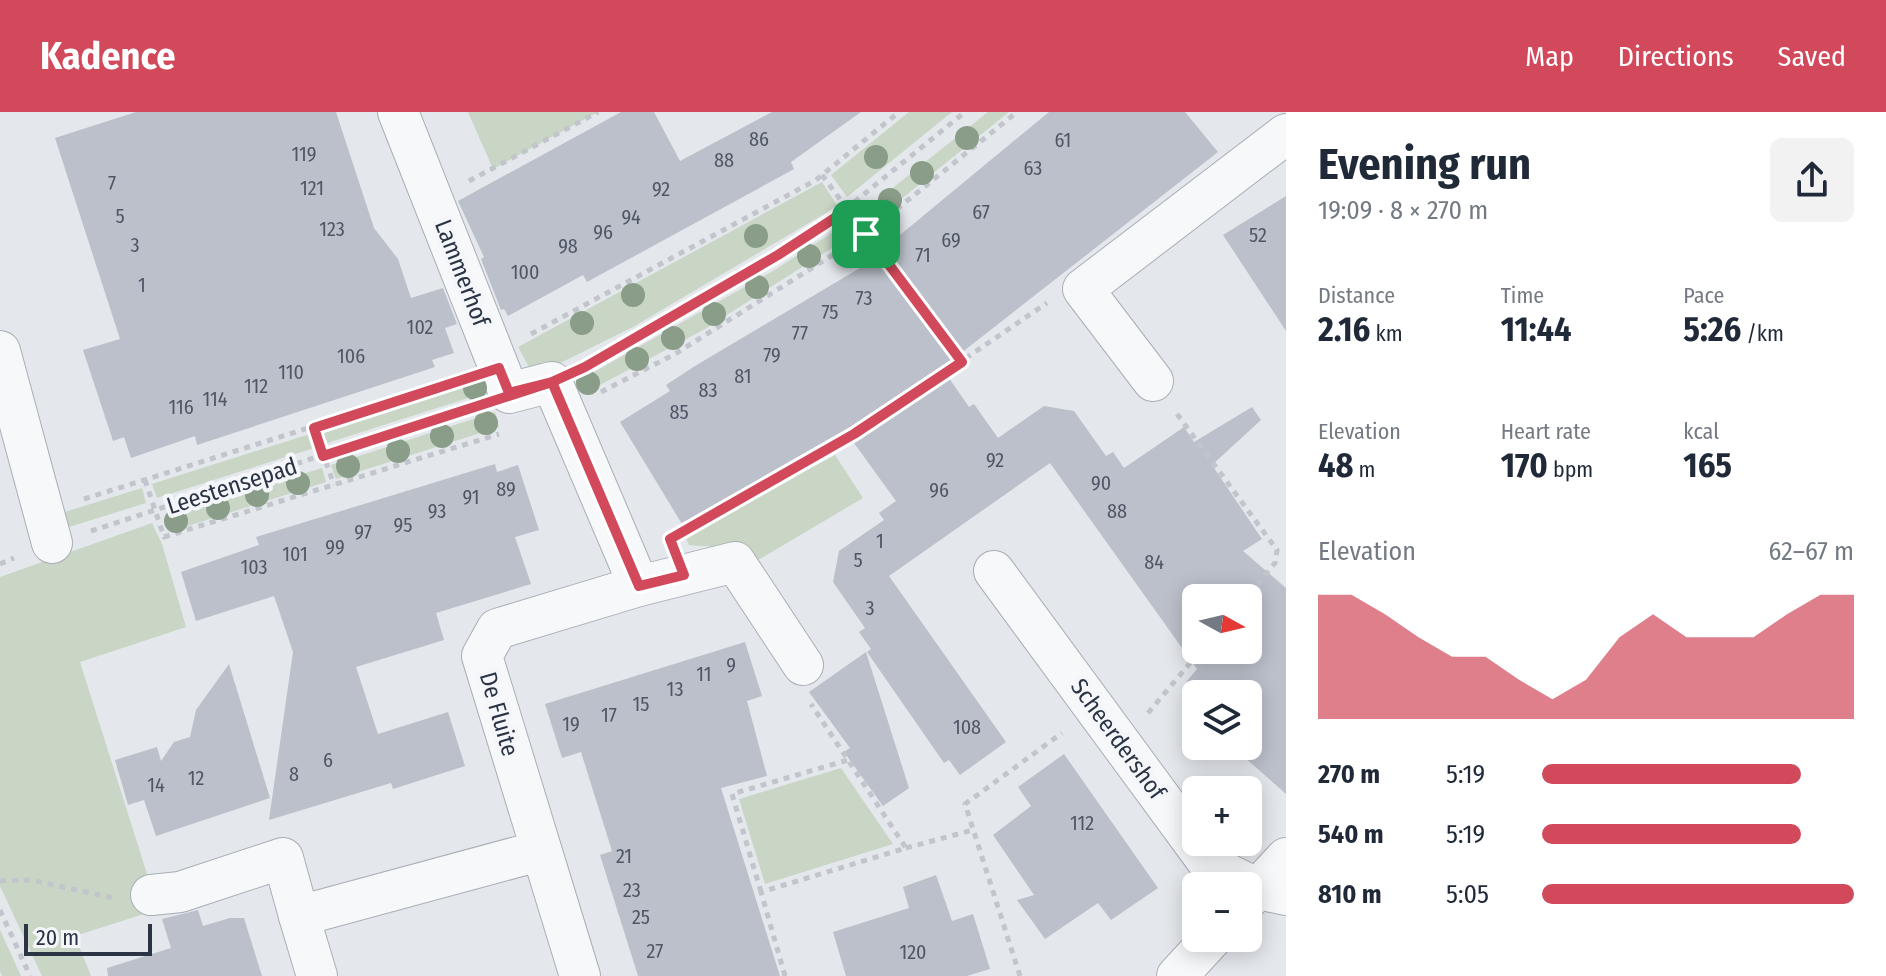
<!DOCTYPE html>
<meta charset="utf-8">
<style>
:root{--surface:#fff;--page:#f2f2f3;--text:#1f2937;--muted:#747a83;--accent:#d1495b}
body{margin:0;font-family:"Fira Sans Condensed",sans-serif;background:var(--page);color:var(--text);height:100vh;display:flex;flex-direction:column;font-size:30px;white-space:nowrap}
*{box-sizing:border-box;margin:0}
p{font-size:26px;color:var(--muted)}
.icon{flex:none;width:44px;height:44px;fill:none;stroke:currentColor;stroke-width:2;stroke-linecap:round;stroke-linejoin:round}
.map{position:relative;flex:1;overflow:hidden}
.side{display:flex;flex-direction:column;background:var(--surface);width:600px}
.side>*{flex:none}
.needle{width:52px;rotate:98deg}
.tools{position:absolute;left:1182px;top:472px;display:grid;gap:16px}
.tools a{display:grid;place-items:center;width:80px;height:80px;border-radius:12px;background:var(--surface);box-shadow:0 4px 20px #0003;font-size:40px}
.scale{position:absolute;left:24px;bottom:20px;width:128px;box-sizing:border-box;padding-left:8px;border:4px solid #2b3445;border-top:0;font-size:22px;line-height:28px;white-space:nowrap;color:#2b3445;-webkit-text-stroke:6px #f4f6f9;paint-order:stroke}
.pin{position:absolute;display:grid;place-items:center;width:68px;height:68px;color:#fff;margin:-34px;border-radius:16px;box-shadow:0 4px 12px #0006}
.round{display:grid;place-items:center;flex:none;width:84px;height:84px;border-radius:12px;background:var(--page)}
.overview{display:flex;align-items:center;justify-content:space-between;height:136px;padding:0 32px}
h1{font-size:44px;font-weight:700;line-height:60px}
.stats{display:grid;grid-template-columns:repeat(3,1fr);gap:12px;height:136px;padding:8px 32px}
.stats div{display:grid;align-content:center}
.stats b{font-size:34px;font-weight:700}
.stats small{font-size:22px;font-weight:400}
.stats p{font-size:22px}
.chart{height:224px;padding:16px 32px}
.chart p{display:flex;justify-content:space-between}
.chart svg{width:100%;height:144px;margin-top:8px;fill:var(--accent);opacity:.7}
ul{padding:0 32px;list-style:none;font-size:26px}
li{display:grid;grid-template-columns:128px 96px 1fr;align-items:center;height:60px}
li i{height:20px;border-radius:10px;background:var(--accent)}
header{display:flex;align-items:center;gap:48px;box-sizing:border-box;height:112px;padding:0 40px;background:var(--accent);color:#fff}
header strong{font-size:38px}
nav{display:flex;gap:44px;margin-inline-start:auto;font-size:28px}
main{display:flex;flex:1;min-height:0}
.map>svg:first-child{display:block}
.green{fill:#c9d6c5}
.building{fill:#bbc0ca;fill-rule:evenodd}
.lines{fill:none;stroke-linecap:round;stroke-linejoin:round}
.minor-casing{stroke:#a9aeb7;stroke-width:42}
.path{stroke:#c2c5cb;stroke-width:5;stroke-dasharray:6 6;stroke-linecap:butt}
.minor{stroke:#f7f8fa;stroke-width:40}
.tree{fill:#899d89}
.route-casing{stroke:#fff;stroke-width:16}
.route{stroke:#d1495b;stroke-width:10}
.labels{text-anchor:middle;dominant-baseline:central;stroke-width:8;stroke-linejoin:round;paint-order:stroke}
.number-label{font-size:20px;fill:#4f5766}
.street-label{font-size:24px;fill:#2b3445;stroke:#f4f6f9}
</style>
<header>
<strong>Kadence</strong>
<nav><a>Map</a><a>Directions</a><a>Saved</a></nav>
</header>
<main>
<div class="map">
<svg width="1286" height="864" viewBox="0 0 1286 864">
<rect width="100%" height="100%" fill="#e4e7ec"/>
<g class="green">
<polygon points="468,0 598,0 493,57"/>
<polygon points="909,0 952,0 847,85 831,63"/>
<polygon points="988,0 1009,0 869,113 860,102"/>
<polygon points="822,70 837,93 824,102 633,215 534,264 518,235"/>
<polygon points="850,109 857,120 705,217 585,281 580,268 773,159"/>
<polygon points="482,266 487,280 324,332 319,319"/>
<polygon points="495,300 499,315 336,367 331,353"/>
<polygon points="310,322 314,336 157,386 152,372"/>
<polygon points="835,343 863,386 748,454 729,436 689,433 685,424"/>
<polygon points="322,356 326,370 169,420 164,406"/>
<polygon points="142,376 146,391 69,415 63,415 55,403"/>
<polygon points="152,411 162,432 186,515 80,550 148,765 150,800 75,824 91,864 42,864 0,774 0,465"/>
<polygon points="841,656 893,732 765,772 739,687"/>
<polygon points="0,818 21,864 2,864 0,859"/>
</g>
<g class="building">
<polygon points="136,0 336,0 374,116 398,147 411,186 443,176 457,212 445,216 454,241 432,248 435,255 197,333 195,324 131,346 124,325 113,329 83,238 120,227 55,26"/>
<polygon points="621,0 654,0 680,49 772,0 861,0 791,50 794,57 587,170 583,163 508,204 504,197 501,198 481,147 484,145 458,89"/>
<path d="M1049 0H1185L1218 40 942 256 969 295 974 292 998 326 1044 294 1074 299 1106 344 1113 340 1124 356 1184 315 1194 330 1252 295 1261 308 1212 353 1262 427 1243 439 1286 476V682L1234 636 1248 634V582H1201L1186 570 1197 557 1050 351 889 464 1006 630 960 663 949 648 944 651 867 540 871 537 859 520 865 516 833 470 839 439 884 408 879 401 896 389 846 320 817 341 682 412 620 310 670 279 666 273 695 254 860 156ZM1196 486H1248V538H1196Z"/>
<polygon points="1286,84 1286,219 1223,123"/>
<polygon points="495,352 497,360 518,353 539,418 515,425 531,472 436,501 444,528 356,555 378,622 448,600 465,654 393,677 391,671 269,708 293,540 274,484 196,509 181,460 259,433 256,425"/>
<polygon points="745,530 762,584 747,589 767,664 721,676 780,864 638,864 600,743 612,739 581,640 562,646 545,592"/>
<polygon points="866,540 909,676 883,694 844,640 850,636 809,580"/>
<polygon points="229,552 270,686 156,724 144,688 128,693 115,648 157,635 161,649 174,630 190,625 196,598"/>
<polygon points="1064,642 1158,776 1111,808 1098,791 1045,827 1017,788 1034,783 993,723 1031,694 1018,675"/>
<polygon points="936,763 952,809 973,802 990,857 967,864 846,864 833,820 909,796 903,775"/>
<polygon points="198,798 203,814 230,806 244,806 262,864 108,864 107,856 171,836 162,807"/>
</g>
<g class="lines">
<defs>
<g id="minor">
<polyline points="398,0 509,281 552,270 639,474"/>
<polyline points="0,239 52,431"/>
<polyline points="1153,269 1083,177 1286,22"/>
<polyline points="994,459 1210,753 1258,777 1286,783"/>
<polyline points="151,783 180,780 283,746 299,804"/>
<polyline points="1248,787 1286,746"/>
<polyline points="317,864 299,804 539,739"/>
<polyline points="580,864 482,544 497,517 639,474 735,450 803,553"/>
<polyline points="1177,864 1212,826"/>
</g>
</defs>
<use href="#minor" class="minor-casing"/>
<g class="path">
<polyline points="822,63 962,250"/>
<polyline points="469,69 598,0"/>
<polyline points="531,222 816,68 899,0"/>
<polyline points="589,253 826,113 965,0"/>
<polyline points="601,280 675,242 866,122 1017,0"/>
<polyline points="1177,302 1277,438 1275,451 1246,486"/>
<polyline points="314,316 334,373"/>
<polyline points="145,368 164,425 499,322"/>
<polyline points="84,387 460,268"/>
<polyline points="690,416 854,322 1047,191"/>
<polyline points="91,419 469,295"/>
<polyline points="0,452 14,446"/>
<polyline points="1148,601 1201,538"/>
<polyline points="906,736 973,718"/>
<polyline points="0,769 31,768 113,786"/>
<polyline points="761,780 732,682 848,648"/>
<polyline points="0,798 30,864"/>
<polyline points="785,864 761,780 906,736 811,592"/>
<polyline points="1020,864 965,692 1062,621"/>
</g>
<use href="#minor" class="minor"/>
</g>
<g class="tree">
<circle cx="967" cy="26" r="12"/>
<circle cx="876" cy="45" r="12"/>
<circle cx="922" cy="61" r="12"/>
<circle cx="890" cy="88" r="12"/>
<circle cx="846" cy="119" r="12"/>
<circle cx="756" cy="124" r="12"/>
<circle cx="809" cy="144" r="12"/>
<circle cx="757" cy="175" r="12"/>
<circle cx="633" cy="183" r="12"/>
<circle cx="714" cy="202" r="12"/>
<circle cx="582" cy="211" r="12"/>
<circle cx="673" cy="226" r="12"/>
<circle cx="637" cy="247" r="12"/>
<circle cx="588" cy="271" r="12"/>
<circle cx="475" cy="276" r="12"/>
<circle cx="486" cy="311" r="12"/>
<circle cx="442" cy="324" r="12"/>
<circle cx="398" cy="339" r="12"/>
<circle cx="348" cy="354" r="12"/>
<circle cx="298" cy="371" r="12"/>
<circle cx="257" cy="383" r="12"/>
<circle cx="218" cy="396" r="12"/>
<circle cx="176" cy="409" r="12"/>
</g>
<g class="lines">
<defs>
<polyline id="route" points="866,122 847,98 778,143 585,255 552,270 323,344 314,316 499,256 509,281 552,270 639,474 684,463 670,427 854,322 962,250 866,122"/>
</defs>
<use href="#route" class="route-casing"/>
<use href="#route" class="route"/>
</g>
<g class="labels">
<g class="number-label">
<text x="759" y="27">86</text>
<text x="1063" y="28">61</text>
<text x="304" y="42">119</text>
<text x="724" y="48">88</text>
<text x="1033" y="56">63</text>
<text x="112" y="71">7</text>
<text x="312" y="76">121</text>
<text x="661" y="77">92</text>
<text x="981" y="100">67</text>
<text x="120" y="104">5</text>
<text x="631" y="105">94</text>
<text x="332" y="117">123</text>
<text x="603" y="120">96</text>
<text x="1258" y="123">52</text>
<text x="951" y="128">69</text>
<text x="135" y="133">3</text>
<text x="568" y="134">98</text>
<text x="923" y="143">71</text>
<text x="525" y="160">100</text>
<text x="142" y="173">1</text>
<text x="864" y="186">73</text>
<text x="830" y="200">75</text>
<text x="420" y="215">102</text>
<text x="800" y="221">77</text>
<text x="772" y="243">79</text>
<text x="351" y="244">106</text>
<text x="291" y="260">110</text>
<text x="743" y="264">81</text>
<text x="256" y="274">112</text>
<text x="708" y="278">83</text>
<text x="215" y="287">114</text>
<text x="181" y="295">116</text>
<text x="679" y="300">85</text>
<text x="995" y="348">92</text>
<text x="1101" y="371">90</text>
<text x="506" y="377">89</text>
<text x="939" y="378">96</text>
<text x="471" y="385">91</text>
<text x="437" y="399">93</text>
<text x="1117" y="399">88</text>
<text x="403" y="413">95</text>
<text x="363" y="420">97</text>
<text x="880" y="429">1</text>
<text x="335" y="435">99</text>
<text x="295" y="442">101</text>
<text x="858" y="448">5</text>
<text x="1154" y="450">84</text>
<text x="254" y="455">103</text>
<text x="870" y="496">3</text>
<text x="731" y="553">9</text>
<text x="704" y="562">11</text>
<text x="675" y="577">13</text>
<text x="641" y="592">15</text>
<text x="609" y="603">17</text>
<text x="571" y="612">19</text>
<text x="967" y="615">108</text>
<text x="328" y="648">6</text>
<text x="294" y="662">8</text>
<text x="196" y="666">12</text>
<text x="156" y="673">14</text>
<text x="1082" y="711">112</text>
<text x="624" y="744">21</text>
<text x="632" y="778">23</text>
<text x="641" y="805">25</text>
<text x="655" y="839">27</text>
<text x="913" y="840">120</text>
</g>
<g class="street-label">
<text transform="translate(462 161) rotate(69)">Lammerhof</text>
<text transform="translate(232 374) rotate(-18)">Leestensepad</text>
<text transform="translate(499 602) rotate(74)">De Fluite</text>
<text transform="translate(1118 627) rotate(54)">Scheerdershof</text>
</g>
</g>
</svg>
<div class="tools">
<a><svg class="needle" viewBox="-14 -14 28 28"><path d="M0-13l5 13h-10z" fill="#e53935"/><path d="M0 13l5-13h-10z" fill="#747a83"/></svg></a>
<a><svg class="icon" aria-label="layers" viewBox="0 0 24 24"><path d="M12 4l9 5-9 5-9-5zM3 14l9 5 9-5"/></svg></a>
<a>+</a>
<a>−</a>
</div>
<div class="scale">20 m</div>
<div class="pin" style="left:866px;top:122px;background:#1e9e55"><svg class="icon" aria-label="arrive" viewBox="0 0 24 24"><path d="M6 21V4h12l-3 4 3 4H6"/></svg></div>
</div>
<section class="side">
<div class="overview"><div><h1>Evening run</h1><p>19:09 · 8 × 270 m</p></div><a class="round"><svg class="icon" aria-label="share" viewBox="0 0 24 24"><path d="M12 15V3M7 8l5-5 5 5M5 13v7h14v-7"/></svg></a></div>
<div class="stats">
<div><p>Distance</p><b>2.16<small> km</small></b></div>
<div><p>Time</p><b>11:44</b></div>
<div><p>Pace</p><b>5:26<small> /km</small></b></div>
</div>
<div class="stats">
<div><p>Elevation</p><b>48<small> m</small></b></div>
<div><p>Heart rate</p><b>170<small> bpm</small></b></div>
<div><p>kcal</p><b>165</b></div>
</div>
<div class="chart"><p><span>Elevation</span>62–67 m</p>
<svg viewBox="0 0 160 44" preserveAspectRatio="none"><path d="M0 44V6L10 6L20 12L30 19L40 25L50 25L60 32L70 38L80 32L90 19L100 12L110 19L120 19L130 19L140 12L150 6L160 6V44z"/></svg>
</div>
<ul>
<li><b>270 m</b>5:19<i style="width:83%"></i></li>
<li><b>540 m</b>5:19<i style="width:83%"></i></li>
<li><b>810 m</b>5:05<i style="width:100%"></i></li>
</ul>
</section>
</main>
